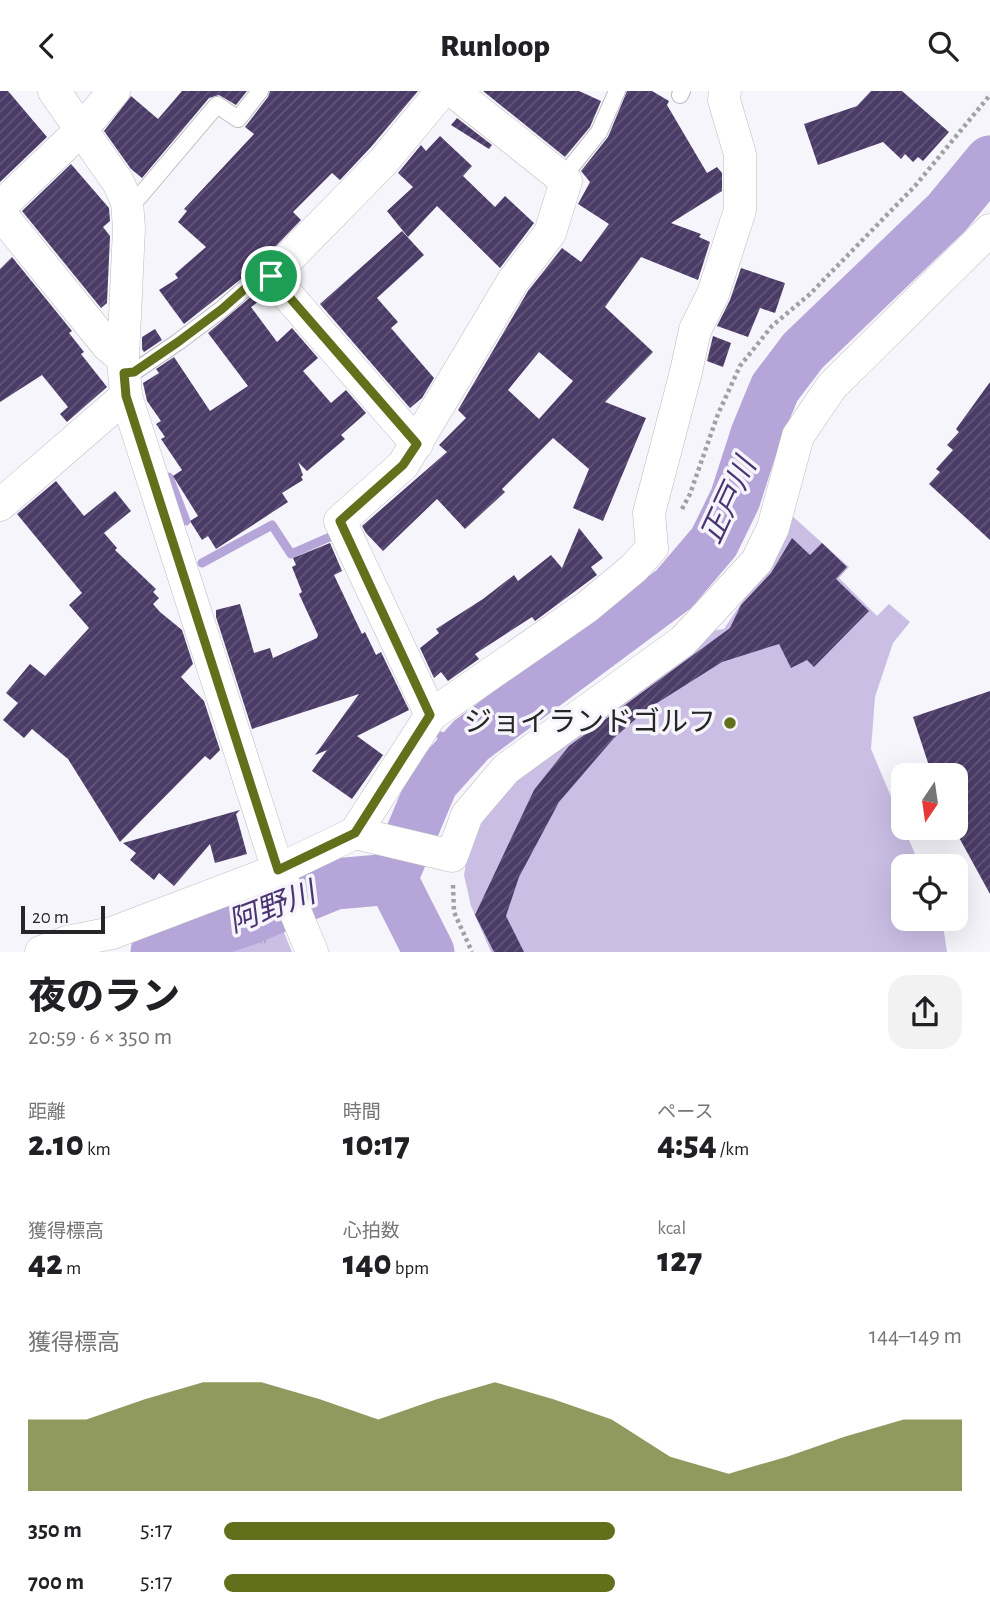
<!DOCTYPE html>
<html lang="ja">
<meta charset="utf-8">
<style>
:root{--surface:#fff;--page:#f2f2f2;--text:#202124;--muted:#757577;--accent:#62701c}
body{margin:0;font-family:"Alegreya Sans","Noto Sans JP",sans-serif;background:var(--page);color:var(--text);height:100vh;display:flex;flex-direction:column;font-size:26px;white-space:nowrap}
*{box-sizing:border-box;margin:0}
p{font-size:23px;color:var(--muted)}
.icon{flex:none;width:38px;height:38px;fill:none;stroke:currentColor;stroke-width:2;stroke-linecap:round;stroke-linejoin:round}
.map{position:relative;height:861px;overflow:hidden}
.side{display:flex;flex-direction:column;background:var(--surface);flex:1}
.side>*{flex:none}
.needle{width:46px;rotate:193deg}
.buttons{position:absolute;left:891px;top:672px;display:grid;gap:14px}
.buttons a{display:grid;place-items:center;width:77px;height:77px;border-radius:14px;background:var(--surface);box-shadow:0 7px 28px #0002;font-size:35px}
.scale{position:absolute;left:21px;bottom:18px;width:84px;box-sizing:border-box;padding-left:7px;border:4px solid #262527;border-top:0;font-size:19px;line-height:24px;white-space:nowrap;color:#262527;-webkit-text-stroke:5px #f6f5fb;paint-order:stroke}
.pin{position:absolute;display:grid;place-items:center;width:60px;height:60px;color:#fff;margin:-30px;border:4px solid #fff;border-radius:50%;box-shadow:0 2px 7px #0007}
.round{display:grid;place-items:center;flex:none;width:74px;height:74px;border-radius:21px;background:var(--page)}
.head{display:flex;align-items:center;justify-content:space-between;height:119px;padding:0 28px}
h1{font-size:38px;font-weight:800;line-height:52px}
.figures{display:grid;grid-template-columns:repeat(3,1fr);gap:10px;height:119px;padding:7px 28px}
.figures div{display:grid;align-content:center}
.figures b{font-size:35px;font-weight:800}
.figures small{font-size:19px;font-weight:400}
.figures p{font-size:19px}
.chart{height:196px;padding:14px 28px}
.chart p{display:flex;justify-content:space-between}
.chart svg{width:100%;height:126px;margin-top:7px;fill:var(--accent);opacity:.7}
ul{padding:0 28px;list-style:none;font-size:23px}
li{display:grid;grid-template-columns:112px 84px 1fr;align-items:center;height:52px}
li i{height:18px;border-radius:9px;background:var(--accent)}
header{display:flex;justify-content:space-between;align-items:center;height:91px;padding:0 28px;background:var(--surface);font-size:32px;font-weight:800}
.map>svg:first-child{display:block}
.grass{fill:url(#grass-tufts)}
.pitch{fill:#cabee5}
.lines{fill:none;stroke-linecap:round;stroke-linejoin:round}
.stream{stroke:#b5a5d8;stroke-width:9}
.river{stroke:#b5a5d8;stroke-width:51}
.building{fill:url(#building-hatch);fill-rule:evenodd}
.lane-casing{stroke:#bdbbc1;stroke-width:18}
.street-casing{stroke:#bdbbc1;stroke-width:33}
.path{stroke:#a1a0a5;stroke-width:4.5;stroke-dasharray:3.5 3.5;stroke-linecap:butt}
.lane{stroke:#fff;stroke-width:16}
.street{stroke:#fff;stroke-width:32}
.route-casing{stroke:#fff;stroke-width:14}
.route{stroke:#62701c;stroke-width:9}
.poi-dot{fill:#62701c;stroke:#f6f5fb;stroke-width:2.5}
.labels{text-anchor:middle;dominant-baseline:central;stroke-width:7;stroke-linejoin:round;paint-order:stroke}
.poi-label{font-size:28px;fill:#262527;stroke:#f6f5fb;text-anchor:end}
.water-label{font-size:30px;font-style:italic;fill:#4c3472;stroke:#f6f5fb}
</style>
<header><svg class="icon" aria-label="back" viewBox="0 0 24 24"><path d="M15 5l-7 7 7 7"/></svg>Runloop<svg class="icon" aria-label="search" viewBox="0 0 24 24"><circle cx="10" cy="10" r="6"/><path d="M15 15l6 6"/></svg></header>
<div class="map">
<svg width="990" height="861" viewBox="0 0 990 861">
<defs>
<pattern id="grass-tufts" width="24" height="20" patternUnits="userSpaceOnUse" patternTransform="scale(1.75)"><rect width="24" height="20" fill="#cabee5"/><path d="M3 7l-1-3M5 7V3M7 7l1-3M15 17l-1-3M17 17v-4M19 17l1-3" fill="none" stroke="#ada3c4"/></pattern>
<pattern id="building-hatch" width="6" height="6" patternUnits="userSpaceOnUse" patternTransform="scale(1.75)"><rect width="6" height="6" fill="#4b3c67"/><path d="M-1 1l2-2M0 6l6-6M5 7l2-2" fill="none" stroke="#625678"/></pattern>
</defs>
<rect width="100%" height="100%" fill="#f6f5fb"/>
<polygon class="grass" points="280,832 292,861 201,861"/>
<polygon class="pitch" points="790,423 849,476 839,487 877,525 889,513 910,531 893,552 875,606 871,658 920,775 903,775 903,828 942,828 947,861 491,861 471,815 464,784 472,739 506,694 709,540 724,538 762,481"/>
<g class="lines">
<g class="stream">
<polyline points="169,386 186,430"/>
<polyline points="202,472 272,434 291,463 332,445"/>
<polyline points="441,645 458,663"/>
</g>
<g class="river">
<polyline points="392,788 433,691 471,649 674,498 714,451 735,408 756,343 775,297 803,260 947,122 990,70"/>
<polyline points="392,788 429,861"/>
<polyline points="156,861 252,827 335,793 392,788"/>
</g>
</g>
<g class="building">
<polygon points="0,0 8,0 47,46 0,91"/>
<polygon points="182,0 247,0 236,14 219,4 209,7 142,87 131,78 104,40 131,5 158,28"/>
<polygon points="270,0 418,0 371,56 340,89 332,82 293,121 301,129 255,177 184,233 159,199 178,187 175,183 206,156 178,131 187,120 184,118 254,43 245,36 268,6"/>
<polygon points="483,0 579,0 601,10 590,36 565,66"/>
<path d="M627 0H652L669 10 667 14 707 82 717 76 722 82V100L671 132 701 143 699 146 710 151 698 189 641 166 605 216 653 261 605 311 646 327 603 430 573 417 589 378 553 347 502 398 505 401 465 438 437 408 383 460 366 442 362 435 447 361 439 354 466 327 458 319 528 200 562 157 581 171 609 133 578 113 590 91 581 80 608 46ZM539 261 573 290 539 328 508 299Z"/>
<polygon points="871,0 902,0 949,41 923,70 918,66 913,71 905,63 901,68 883,51 818,74 804,33 857,15"/>
<polygon points="457,27 492,54 489,58 451,34"/>
<polygon points="440,45 472,75 463,85 495,116 505,105 534,132 500,177 437,115 408,146 387,120 413,96 398,82 421,54 426,60"/>
<polygon points="71,73 109,117 110,130 103,136 110,145 107,212 101,217 22,120"/>
<polygon points="402,140 424,164 377,207 398,231 391,237 434,287 422,307 410,317 320,213"/>
<polygon points="12,166 72,240 69,242 84,261 81,263 107,296 67,331 60,323 68,316 42,284 0,311 0,178"/>
<polygon points="741,177 785,192 775,222 760,217 748,246 717,235 730,209"/>
<polygon points="259,199 265,206 251,216 277,251 292,237 318,267 303,280 331,312 346,299 366,322 341,344 345,348 307,380 298,371 303,384 301,386 303,389 282,402 288,411 216,458 208,445 202,449 190,430 198,425 173,385 182,379 161,348 165,346 156,333 161,330 147,310 143,292 159,282 156,278 174,266 210,320 248,295 208,242"/>
<polygon points="155,238 162,249 144,261 142,258 142,246"/>
<polygon points="713,245 731,252 723,276 707,270"/>
<polygon points="990,291 990,449 929,393 940,381 936,378 953,359 947,354 959,341 956,338"/>
<polygon points="56,390 84,425 115,400 131,420 104,442 117,457 115,459 156,498 153,501 159,507 153,513 160,521 182,539 193,573 181,586 204,610 220,659 210,669 205,665 120,751 68,668 32,638 24,647 3,629 18,612 6,602 30,573 45,585 89,537 69,514 82,502 17,423"/>
<polygon points="579,437 603,467 591,476 597,484 535,530 532,526 475,563 479,568 448,590 441,581 434,587 420,557 439,542 436,538 483,508 514,484 518,490 551,464 562,477"/>
<polygon points="792,447 810,464 822,452 847,476 836,488 869,520 814,576 807,569 791,577 779,553 722,571 646,619 614,647 559,711 519,786 506,825 524,861 494,861 475,824 534,699 569,655 730,537 741,514 771,482"/>
<polygon points="330,452 342,480 334,484 362,543 365,541 376,564 381,561 409,619 357,645 383,664 352,708 312,680 327,659 315,664 359,603 252,638 216,526 216,519 240,513 254,562 270,557 273,567 317,547 318,544 299,503 302,501 292,476 296,474 293,467"/>
<polygon points="990,600 990,803 956,741 956,684 932,684 913,626"/>
<polygon points="240,719 236,723 247,763 215,772 210,753 174,795 159,782 154,789 130,769 136,762 123,752"/>
</g>
<g class="lines">
<defs>
<g id="lane">
<polyline points="680,4 682,0"/>
<polyline points="562,87 599,41 617,0"/>
<polyline points="127,111 139,106 217,14 238,28 260,0"/>
<polyline points="124,282 134,281 178,251 222,218 257,187 271,185"/>
</g>
<g id="street">
<polyline points="54,0 118,91 127,111 129,137 123,267 126,305 278,779 312,861"/>
<polyline points="0,116 82,38 114,0"/>
<polyline points="0,122 108,255 123,267"/>
<polyline points="417,353 271,185 382,72 442,0"/>
<polyline points="0,414 126,305"/>
<polyline points="431,624 340,430 403,374 513,190 550,142 566,90 453,0"/>
<polyline points="355,742 452,765 467,724 506,678 683,550 757,470 773,437 798,345 832,295 990,139"/>
<polyline points="41,861 67,851 112,842 278,779 355,742 431,624 587,516 634,477 652,457 649,422 686,281 695,239 713,203 740,119 740,63 724,9 725,0"/>
</g>
</defs>
<use href="#lane" class="lane-casing"/>
<use href="#street" class="street-casing"/>
<g class="path">
<polyline points="682,418 690,403 718,323 740,275 772,235 810,203 915,95 990,4"/>
<polyline points="453,794 454,821 472,861"/>
</g>
<use href="#lane" class="lane"/>
<use href="#street" class="street"/>
</g>
<g class="lines">
<defs>
<polygon id="route" points="271,185 417,353 403,374 340,430 430,624 355,742 278,779 126,305 124,282 134,281 178,251 222,218 257,187"/>
</defs>
<use href="#route" class="route-casing"/>
<use href="#route" class="route"/>
</g>
<circle class="poi-dot" cx="730" cy="632" r="7"/>
<g class="labels">
<g class="poi-label">
<text x="716" y="632">ジョイランドゴルフ</text>
</g>
<g class="water-label">
<text transform="translate(729 410) rotate(-65)">正戸川</text>
<text transform="translate(272 817) rotate(-21)">阿野川</text>
</g>
</g>
</svg>
<div class="buttons">
<a><svg class="needle" viewBox="-14 -14 28 28"><path d="M0-13l5 13h-10z" fill="#e53935"/><path d="M0 13l5-13h-10z" fill="#757577"/></svg></a>
<a><svg class="icon" aria-label="locate" viewBox="0 0 24 24"><circle cx="12" cy="12" r="6"/><path d="M12 2v4M12 18v4M2 12h4M18 12h4"/></svg></a>
</div>
<div class="scale">20 m</div>
<div class="pin" style="left:271px;top:185px;background:#1e9e55"><svg class="icon" aria-label="arrive" viewBox="0 0 24 24"><path d="M6 21V4h12l-3 4 3 4H6"/></svg></div>
</div>
<section class="side">
<div class="head"><div><h1>夜のラン</h1><p>20:59 · 6 × 350 m</p></div><a class="round"><svg class="icon" aria-label="share" viewBox="0 0 24 24"><path d="M12 15V3M7 8l5-5 5 5M5 13v7h14v-7"/></svg></a></div>
<div class="figures">
<div><p>距離</p><b>2.10<small> km</small></b></div>
<div><p>時間</p><b>10:17</b></div>
<div><p>ペース</p><b>4:54<small> /km</small></b></div>
</div>
<div class="figures">
<div><p>獲得標高</p><b>42<small> m</small></b></div>
<div><p>心拍数</p><b>140<small> bpm</small></b></div>
<div><p>kcal</p><b>127</b></div>
</div>
<div class="chart"><p><span>獲得標高</span>144–149 m</p>
<svg viewBox="0 0 160 44" preserveAspectRatio="none"><path d="M0 44V19L10 19L20 12L30 6L40 6L50 12L60 19L70 12L80 6L90 12L100 19L110 32L120 38L130 32L140 25L150 19L160 19V44z"/></svg>
</div>
<ul>
<li><b>350 m</b>5:17<i style="width:53%"></i></li>
<li><b>700 m</b>5:17<i style="width:53%"></i></li>
</ul>
</section>
